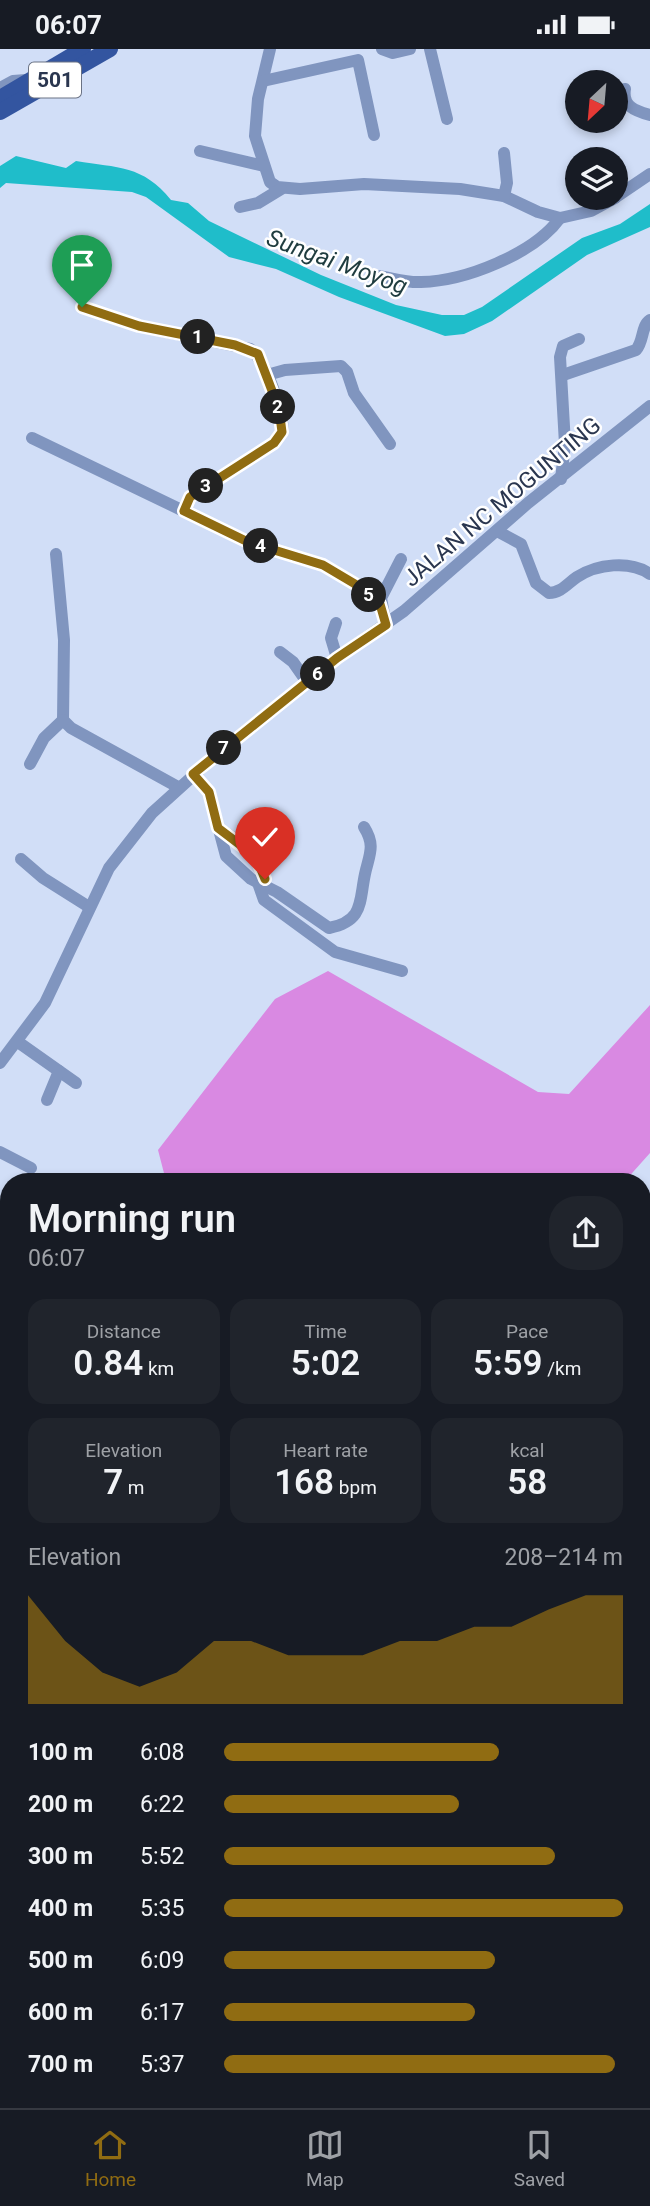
<!DOCTYPE html>
<meta charset="utf-8">
<style>
:root{--surface:#171b24;--page:#20242c;--text:#f1f3f6;--muted:#9ea1a6;--line:#363941;--accent:#906c12}
body{margin:0;font-family:Roboto,sans-serif;background:var(--page);color:var(--text);height:100vh;display:flex;flex-direction:column;font-size:26px;white-space:nowrap}
*{box-sizing:border-box;margin:0}
p{font-size:23px;color:var(--muted)}
.icon{flex:none;width:38px;height:38px;fill:none;stroke:currentColor;stroke-width:2;stroke-linecap:round;stroke-linejoin:round}
.map{position:relative;flex:1;overflow:hidden}
.details{position:absolute;left:0px;top:1124px;width:651px;height:936px;display:flex;flex-direction:column;background:var(--surface);border-radius:28px 28px 0 0;box-shadow:0 4px 10px #0003}
.details>*{flex:none}
.needle{width:46px;rotate:206deg}
.tools{position:absolute;left:565px;top:21px;display:grid;gap:14px}
.tools a{display:grid;place-items:center;width:63px;height:63px;border-radius:50%;background:var(--surface);box-shadow:0 4px 10px #0003;font-size:35px}
.pin{position:absolute;display:grid;place-items:center;width:60px;height:60px;color:#fff;margin:-72px -30px;border-radius:50% 50% 50% 0;rotate:-45deg;box-shadow:0 0 7px #0007}
.pin .icon{rotate:45deg}
.km{position:absolute;width:35px;height:35px;margin:-18px;border-radius:50%;background:#222;color:#fff;font-size:19px;line-height:35px;text-align:center}
.round{display:grid;place-items:center;flex:none;width:74px;height:74px;border-radius:28px;background:var(--page)}
.overview{display:flex;align-items:center;justify-content:space-between;height:119px;padding:0 28px}
h1{font-size:38px;font-weight:600;line-height:52px}
.stats{display:grid;grid-template-columns:repeat(3,1fr);gap:10px;height:119px;padding:7px 28px}
.stats div{display:grid;align-content:center;border-radius:18px;background:var(--page);text-align:center}
.stats b{font-size:35px;font-weight:600}
.stats small{font-size:19px;font-weight:400}
.stats p{font-size:19px}
.chart{height:196px;padding:14px 28px}
.chart p{display:flex;justify-content:space-between}
.chart svg{width:100%;height:126px;margin-top:7px;fill:var(--accent);opacity:.7}
ul{padding:0 28px;list-style:none;font-size:23px}
li{display:grid;grid-template-columns:112px 84px 1fr;align-items:center;height:52px}
li i{height:18px;border-radius:9px;background:var(--accent)}
.status{display:flex;justify-content:space-between;align-items:center;height:49px;padding:0 35px;background:var(--surface);direction:ltr}
.status svg{height:19px;fill:currentColor}
.dock{display:flex;justify-content:space-around;align-items:center;height:98px;border-top:2px solid var(--line);background:var(--surface);font-size:19px;color:var(--muted)}
.dock a{display:grid;justify-items:center;gap:4px}
.dock .active{color:var(--accent)}
.map>svg:first-child{display:block}
.forest{fill:#d989e2}
.water{fill:#1fbdca}
.lines{fill:none;stroke-linecap:round;stroke-linejoin:round}
.stream{stroke:#1fbdca;stroke-width:2.5}
.minor{stroke:#8095bf;stroke-width:12}
.major{stroke:#3355a0;stroke-width:16}
.route-casing{stroke:#fff;stroke-width:14}
.route{stroke:#906c12;stroke-width:9}
.labels{text-anchor:middle;dominant-baseline:central;stroke-width:5;stroke-linejoin:round;paint-order:stroke}
.shield{fill:#fff;stroke:#6a7284;stroke-width:2}
.shield-label{font-size:21px;font-weight:bold;fill:#2a364f}
.street-label{font-size:23px;fill:#2a364f;stroke:#fff}
.water-label{font-size:24px;font-style:italic;fill:#1f3c3f;stroke:#fff}
</style>
<div class="status"><b>06:07</b><svg viewBox="0 0 49 12"><path d="M0 12V9h3v3zM5 12V6h3v6zM10 12V3h3v9zM15 12V0h3v12zM26 1h20v11H26zM47 4h2v5h-2z"/></svg></div>
<div class="map">
<svg width="650" height="2059" viewBox="0 0 650 2059">
<rect width="100%" height="100%" fill="#d1def7"/>
<g class="forest">
<polygon points="328,922 538,1043 569,1045 650,956 650,1104 625,1132 159,1132 165,1128 158,1101 275,950"/>
<polygon points="642,1245 650,1253 650,1295 642,1306"/>
</g>
<path class="water" d="M16 107 66 119 76 112C118 119 143 116 171 151L188 154 209 172 321 226 396 256 442 266H464L482 258 582 189 620 175 650 155V178L587 206 492 272 464 285 445 287 339 248 276 220 229 208 146 148 132 143 6 134 0 139V117Z"/>
<g class="lines">
<g class="stream">
<polyline points="0,1751 9,1751"/>
<polyline points="587,2051 593,2059"/>
</g>
<g class="minor">
<polyline points="270,0 258,50 255,87 270,133 277,138 300,140 364,135 460,140 504,147 538,163 560,169 591,162 615,149"/>
<polyline points="382,0 393,4 410,0"/>
<polyline points="430,0 447,70"/>
<polyline points="263,32 358,11 374,86"/>
<polyline points="0,39 13,32 26,31"/>
<path d="M625 40C622 57 635 62 650 66"/>
<polyline points="200,102 264,117"/>
<polyline points="504,104 507,134 504,147"/>
<polyline points="616,148 650,125"/>
<polyline points="240,158 258,154 281,140"/>
<path d="M378 227C392 229 407 234 421 233 465 232 534 205 560 169"/>
<path d="M82 258 139 277 250 300C265 309 285 366 282 383L274 394 190 448 184 462"/>
<polyline points="267,326 285,321 341,317 347,323 354,344 390,395"/>
<path d="M563 326 636 301C644 292 641 277 650 271"/>
<polyline points="32,389 248,493 323,516 355,535 380,556"/>
<polyline points="561,430 565,395 560,308 563,297 579,290"/>
<path d="M497 482 521 495 536 534 549 544C561 544 568 534 577 528 597 515 630 511 650 525"/>
<polyline points="56,505 64,591 63,671 71,679 178,738"/>
<polyline points="336,574 331,589 337,609"/>
<polyline points="386,576 381,549 401,510"/>
<polyline points="280,603 293,613 307,633"/>
<polyline points="30,715 44,689 63,671"/>
<path d="M193 725 209 743 226 807 251 830 277 843 329 879C364 872 359 853 365 825 369 806 376 797 364 778"/>
<path d="M218 779C238 792 268 808 264 837"/>
<polyline points="21,810 43,829 89,858"/>
<polyline points="258,834 264,851 335,903 402,922"/>
<polyline points="18,993 76,1034"/>
<polyline points="0,1014 45,954 109,819 152,764 225,698 337,609 404,562 528,454 650,357"/>
<polyline points="47,1051 59,1022"/>
<polyline points="0,1103 31,1119"/>
<polyline points="642,1172 648,1163"/>
<polyline points="0,1210 9,1214"/>
<polyline points="642,1235 650,1239"/>
<polyline points="642,1333 650,1325"/>
<polyline points="650,1685 645,1698 650,1722"/>
<polyline points="0,1742 9,1743"/>
<polyline points="642,1767 650,1763"/>
<polyline points="642,1851 650,1844"/>
<polyline points="642,1943 650,1961"/>
<polyline points="0,1967 9,1973"/>
<polyline points="57,2051 61,2059"/>
<polyline points="173,2051 185,2051"/>
<polyline points="598,2051 604,2059"/>
</g>
<g class="major">
<polyline points="0,49 83,0"/>
<polyline points="0,63 110,0"/>
<polyline points="0,1802 9,1805"/>
<polyline points="0,1820 9,1823"/>
<polyline points="642,1905 650,1906"/>
<polyline points="491,2051 501,2059"/>
<polyline points="522,2051 532,2059"/>
<polyline points="290,2059 295,2051"/>
</g>
</g>
<g class="lines">
<defs>
<polyline id="route" points="82,258 139,277 235,296 258,305 279,360 282,383 274,394 190,448 184,462 248,493 323,516 355,535 380,555 386,576 337,609 193,725 209,743 218,779 256,808 265,830"/>
</defs>
<use href="#route" class="route-casing"/>
<use href="#route" class="route"/>
</g>
<g class="labels">
<rect class="shield" x="29" y="13.5" width="52" height="35" rx="5"/>
<g class="shield-label">
<text x="55" y="31">501</text>
</g>
<g class="street-label">
<text transform="translate(502 453) rotate(-40)">JALAN NC MOGUNTING</text>
</g>
<g class="water-label">
<text transform="translate(337 213) rotate(20)">Sungai Moyog</text>
</g>
</g>
</svg>
<div class="tools">
<a><svg class="needle" viewBox="-14 -14 28 28"><path d="M0-13l5 13h-10z" fill="#e53935"/><path d="M0 13l5-13h-10z" fill="#9ea1a6"/></svg></a>
<a><svg class="icon" aria-label="layers" viewBox="0 0 24 24"><path d="M12 4l9 5-9 5-9-5zM3 14l9 5 9-5"/></svg></a>
</div>
<div class="pin" style="left:82px;top:258px;background:#1e9e55"><svg class="icon" aria-label="arrive" viewBox="0 0 24 24"><path d="M6 21V4h12l-3 4 3 4H6"/></svg></div>
<div class="pin" style="left:265px;top:830px;background:#d93025"><svg class="icon" aria-label="check" viewBox="0 0 24 24"><path d="M5 12l5 5 9-10"/></svg></div>
<b class="km" style="left:198px;top:288px">1</b>
<b class="km" style="left:278px;top:358px">2</b>
<b class="km" style="left:206px;top:437px">3</b>
<b class="km" style="left:261px;top:497px">4</b>
<b class="km" style="left:369px;top:546px">5</b>
<b class="km" style="left:318px;top:625px">6</b>
<b class="km" style="left:224px;top:699px">7</b>
<section class="details">
<div class="overview"><div><h1>Morning run</h1><p>06:07</p></div><a class="round"><svg class="icon" aria-label="share" viewBox="0 0 24 24"><path d="M12 15V3M7 8l5-5 5 5M5 13v7h14v-7"/></svg></a></div>
<div class="stats">
<div><p>Distance</p><b>0.84<small> km</small></b></div>
<div><p>Time</p><b>5:02</b></div>
<div><p>Pace</p><b>5:59<small> /km</small></b></div>
</div>
<div class="stats">
<div><p>Elevation</p><b>7<small> m</small></b></div>
<div><p>Heart rate</p><b>168<small> bpm</small></b></div>
<div><p>kcal</p><b>58</b></div>
</div>
<div class="chart"><p><span>Elevation</span>208–214 m</p>
<svg viewBox="0 0 160 44" preserveAspectRatio="none"><path d="M0 44V6L10 22L20 33L30 38L40 33L50 22L60 22L70 27L80 27L90 27L100 22L110 22L120 17L130 17L140 11L150 6L160 6V44z"/></svg>
</div>
<ul>
<li><b>100 m</b>6:08<i style="width:69%"></i></li>
<li><b>200 m</b>6:22<i style="width:59%"></i></li>
<li><b>300 m</b>5:52<i style="width:83%"></i></li>
<li><b>400 m</b>5:35<i style="width:100%"></i></li>
<li><b>500 m</b>6:09<i style="width:68%"></i></li>
<li><b>600 m</b>6:17<i style="width:63%"></i></li>
<li><b>700 m</b>5:37<i style="width:98%"></i></li>
</ul>
</section>
</div>
<nav class="dock">
<a class="active"><svg class="icon" aria-label="home" viewBox="0 0 24 24"><path d="M3 11l9-7 9 7M6 9v11h12V9"/></svg>Home</a>
<a><svg class="icon" aria-label="map" viewBox="0 0 24 24"><path d="M3 6l6-2 6 2 6-2v14l-6 2-6-2-6 2zM9 4v14M15 6v14"/></svg>Map</a>
<a><svg class="icon" aria-label="saved" viewBox="0 0 24 24"><path d="M7 4h10v16l-5-4-5 4z"/></svg>Saved</a>
</nav>
